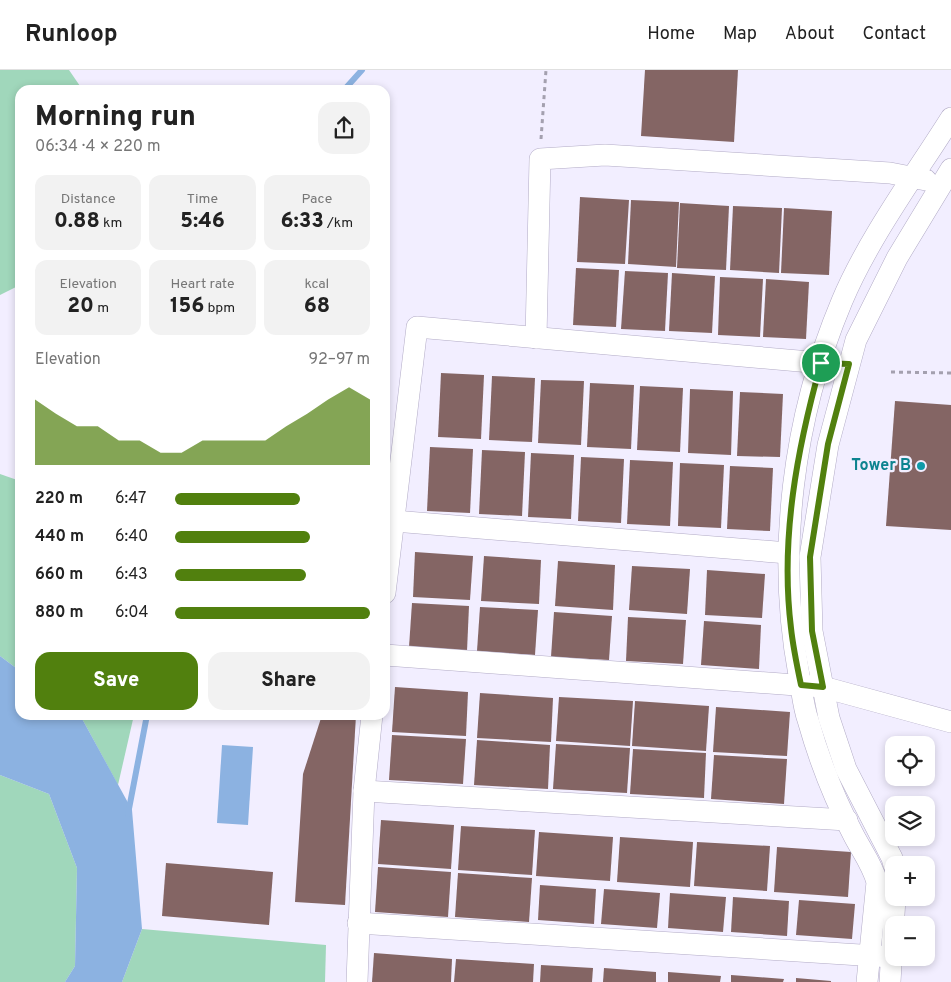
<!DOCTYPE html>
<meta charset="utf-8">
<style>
:root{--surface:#fff;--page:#f2f2f2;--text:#222;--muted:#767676;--line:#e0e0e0;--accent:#51800e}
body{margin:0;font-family:Overpass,sans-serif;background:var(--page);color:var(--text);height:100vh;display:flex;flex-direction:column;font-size:19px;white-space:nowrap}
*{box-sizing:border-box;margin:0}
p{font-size:16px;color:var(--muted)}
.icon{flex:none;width:28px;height:28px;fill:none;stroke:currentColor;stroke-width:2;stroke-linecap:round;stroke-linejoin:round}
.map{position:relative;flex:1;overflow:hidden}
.panel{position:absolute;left:15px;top:15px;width:375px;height:635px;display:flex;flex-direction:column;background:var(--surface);border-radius:15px;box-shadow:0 2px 8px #0003}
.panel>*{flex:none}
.buttons{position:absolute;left:885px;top:666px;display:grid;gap:10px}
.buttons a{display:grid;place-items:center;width:50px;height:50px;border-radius:10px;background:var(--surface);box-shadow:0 2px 8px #0003;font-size:25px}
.pin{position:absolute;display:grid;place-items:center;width:42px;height:42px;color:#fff;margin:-21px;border:2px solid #fff;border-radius:50%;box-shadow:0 1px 5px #0007}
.round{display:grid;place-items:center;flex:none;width:52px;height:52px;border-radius:15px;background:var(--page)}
.head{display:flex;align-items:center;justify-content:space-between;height:85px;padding:0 20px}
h1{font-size:28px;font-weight:800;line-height:38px}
.metrics{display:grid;grid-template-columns:repeat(3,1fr);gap:8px;height:85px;padding:5px 20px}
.metrics div{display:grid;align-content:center;border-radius:12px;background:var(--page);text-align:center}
.metrics b{font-size:21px;font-weight:800}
.metrics small{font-size:14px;font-weight:400}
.metrics p{font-size:14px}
.chart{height:140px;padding:10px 20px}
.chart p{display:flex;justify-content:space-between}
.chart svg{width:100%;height:90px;margin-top:5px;fill:var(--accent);opacity:.7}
.cta{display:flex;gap:10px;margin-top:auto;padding:10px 20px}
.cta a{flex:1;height:58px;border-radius:15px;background:var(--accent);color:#fff;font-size:20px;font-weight:800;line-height:58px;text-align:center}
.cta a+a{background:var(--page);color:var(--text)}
ul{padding:0 20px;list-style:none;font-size:16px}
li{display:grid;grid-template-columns:80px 60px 1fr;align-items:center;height:38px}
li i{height:12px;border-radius:6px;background:var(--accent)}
header{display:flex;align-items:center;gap:30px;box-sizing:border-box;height:70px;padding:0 25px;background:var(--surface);border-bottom:1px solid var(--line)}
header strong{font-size:24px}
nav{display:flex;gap:28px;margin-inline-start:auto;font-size:18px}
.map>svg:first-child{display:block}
.green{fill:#a0d7bb}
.water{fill:#8cb2e1}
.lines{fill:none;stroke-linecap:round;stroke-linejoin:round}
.stream{stroke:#8cb2e1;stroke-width:6}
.building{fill:#846564}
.minor-casing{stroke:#b2abc6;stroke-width:22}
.path{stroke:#a4a0af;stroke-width:3;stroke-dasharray:4 4;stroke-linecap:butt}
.minor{stroke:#fff;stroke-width:21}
.route-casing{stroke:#fff;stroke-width:10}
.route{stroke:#51800e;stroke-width:6}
.culture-dot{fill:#0f9aa8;stroke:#f2eeff;stroke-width:2}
.labels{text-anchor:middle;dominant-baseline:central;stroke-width:4.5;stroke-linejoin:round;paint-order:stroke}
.culture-label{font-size:16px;font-weight:bold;fill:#0d838f;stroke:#f2eeff;text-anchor:end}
</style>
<header>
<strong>Runloop</strong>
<nav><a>Home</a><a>Map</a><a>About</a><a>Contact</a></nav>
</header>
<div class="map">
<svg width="951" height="912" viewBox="0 0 951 912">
<rect width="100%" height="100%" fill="#f2eeff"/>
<g class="green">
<polygon points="0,0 69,0 80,16 86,20 20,20 20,215 0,225"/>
<polygon points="0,404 20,411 20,601 0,586"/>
<polygon points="80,645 134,645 118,715"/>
<polygon points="0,705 49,724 77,798 75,896 65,912 0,912"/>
<polygon points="142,859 326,875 325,912 122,912"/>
</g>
<g class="water">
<polygon points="0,586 20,601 20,645 80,645 132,740 142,859 122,912 65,912 75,896 77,798 49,724 0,705"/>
<polygon points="222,675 253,677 248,755 217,753"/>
</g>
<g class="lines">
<g class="stream">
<polyline points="344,20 362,0"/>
<polyline points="128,744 147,645"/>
</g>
</g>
<g class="building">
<polygon points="645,0 738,0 734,72 641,66"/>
<polygon points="580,127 629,130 625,194 577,192"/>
<polygon points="631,130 679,132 676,197 628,194"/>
<polygon points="680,133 729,136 726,200 677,198"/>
<polygon points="733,136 782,138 779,203 730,200"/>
<polygon points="784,138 832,141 829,205 781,203"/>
<polygon points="576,198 619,200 616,257 573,255"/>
<polygon points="625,201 668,203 665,261 621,259"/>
<polygon points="672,203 715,206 712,263 669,261"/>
<polygon points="720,207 763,209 760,267 718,265"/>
<polygon points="766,209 809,212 806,269 763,267"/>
<polygon points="441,303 484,305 481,369 438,367"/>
<polygon points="492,306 535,308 532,372 489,370"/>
<polygon points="541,310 584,311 581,375 538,373"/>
<polygon points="590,313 634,315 631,379 587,377"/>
<polygon points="640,316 683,318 680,382 637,380"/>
<polygon points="690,319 733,321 731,385 688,383"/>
<polygon points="740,322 783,324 780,387 737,386"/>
<polygon points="895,331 951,335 951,460 886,456"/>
<polygon points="430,377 473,379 470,443 427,441"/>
<polygon points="482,380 525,382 522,446 479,444"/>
<polygon points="531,383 574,385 571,449 528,447"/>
<polygon points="581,387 624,389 621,453 578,451"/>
<polygon points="630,390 673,392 670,456 627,454"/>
<polygon points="680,393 724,395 721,458 678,456"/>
<polygon points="730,396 773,398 770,461 727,459"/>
<polygon points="415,482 473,486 470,530 413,527"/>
<polygon points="484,486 541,490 539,534 481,531"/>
<polygon points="558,491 615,495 613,540 555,536"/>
<polygon points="632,496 690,499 687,544 629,540"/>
<polygon points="707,500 765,504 762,548 705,545"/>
<polygon points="412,533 469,536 467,581 409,577"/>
<polygon points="480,537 538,540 535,585 477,581"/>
<polygon points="554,542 612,546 609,590 551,587"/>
<polygon points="628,547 686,550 683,594 626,591"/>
<polygon points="704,551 761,555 759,599 701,595"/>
<polygon points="395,617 468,622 466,666 392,662"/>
<polygon points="480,623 553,628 551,672 477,668"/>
<polygon points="559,627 633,631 630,676 556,671"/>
<polygon points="635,631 709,636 706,681 632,676"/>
<polygon points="716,637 790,642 787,686 713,682"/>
<polygon points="322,645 356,645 345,835 295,832 303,704"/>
<polygon points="392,665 466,669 463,714 389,710"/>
<polygon points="477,670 550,675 548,719 474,715"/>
<polygon points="556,674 630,678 627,723 553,719"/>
<polygon points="633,679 706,683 704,728 630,724"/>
<polygon points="714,685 787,689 784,734 711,729"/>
<polygon points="381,750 454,755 451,799 378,794"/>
<polygon points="461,756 535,760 532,805 458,800"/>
<polygon points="539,762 613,767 610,811 536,806"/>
<polygon points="620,767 693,772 690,817 617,812"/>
<polygon points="697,772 770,776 767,821 694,816"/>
<polygon points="777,777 851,782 848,827 774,822"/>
<polygon points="166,793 273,802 269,855 162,846"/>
<polygon points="378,797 451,802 448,847 375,842"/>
<polygon points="458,803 532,808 529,852 455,847"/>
<polygon points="540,815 596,819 594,854 538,850"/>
<polygon points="604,819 660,823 657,858 601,854"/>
<polygon points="670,823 726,827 723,862 668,858"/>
<polygon points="733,827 789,831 787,866 731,862"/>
<polygon points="799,830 855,834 852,869 796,865"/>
<polygon points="374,883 452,889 451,912 372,912"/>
<polygon points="456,889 534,894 533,912 454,912"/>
<polygon points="541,895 593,898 592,912 540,912"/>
<polygon points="604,898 656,902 656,912 603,912"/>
<polygon points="668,902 721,906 720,912 668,912"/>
<polygon points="731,905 784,909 783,912 731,912"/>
<polygon points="796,908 831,911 831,912 796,912"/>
</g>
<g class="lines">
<defs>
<g id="minor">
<polyline points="536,268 540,89 605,85 890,103 926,110"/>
<polyline points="394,451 788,483"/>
<polyline points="385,523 417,257 833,294"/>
<polyline points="385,585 823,617 951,652"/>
<polyline points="364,721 847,750"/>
<polyline points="894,795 892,788 846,699 829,648 812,561 810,487 828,375 856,270 897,188 951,99"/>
<polyline points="358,853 892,887"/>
<polyline points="357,912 364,721 372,645"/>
<path d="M867 912 877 812C872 794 861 780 853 764 834 728 819 689 808 650 803 636 802 620 799 605 776 482 793 347 842 231 868 169 915 105 951 48"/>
<polyline points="890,912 895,828"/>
</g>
</defs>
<use href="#minor" class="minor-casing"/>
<g class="path">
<polyline points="541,69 546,0"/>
<polyline points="891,302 951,303"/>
</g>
<use href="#minor" class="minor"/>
</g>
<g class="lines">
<defs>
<path id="route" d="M821 293 849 294 828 374 810 487 812 561 823 617 801 615C797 596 793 577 791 558 780 469 797 379 821 293Z"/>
</defs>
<use href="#route" class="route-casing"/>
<use href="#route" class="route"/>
</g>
<circle class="culture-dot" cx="921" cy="396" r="5"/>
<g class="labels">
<g class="culture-label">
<text x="911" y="396">Tower B</text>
</g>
</g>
</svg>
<div class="buttons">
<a><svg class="icon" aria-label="locate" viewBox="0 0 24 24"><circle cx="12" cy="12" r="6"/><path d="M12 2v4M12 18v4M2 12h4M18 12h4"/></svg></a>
<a><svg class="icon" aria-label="layers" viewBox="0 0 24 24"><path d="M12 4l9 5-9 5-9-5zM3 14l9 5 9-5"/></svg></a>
<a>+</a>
<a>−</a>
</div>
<div class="pin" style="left:821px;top:293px;background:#1e9e55"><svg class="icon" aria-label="arrive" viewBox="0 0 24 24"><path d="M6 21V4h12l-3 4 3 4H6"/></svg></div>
<section class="panel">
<div class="head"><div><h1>Morning run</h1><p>06:34 · 4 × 220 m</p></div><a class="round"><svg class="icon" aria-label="share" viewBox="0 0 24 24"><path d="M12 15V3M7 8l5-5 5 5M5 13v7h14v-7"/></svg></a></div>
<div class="metrics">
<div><p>Distance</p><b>0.88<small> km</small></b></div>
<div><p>Time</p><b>5:46</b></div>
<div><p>Pace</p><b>6:33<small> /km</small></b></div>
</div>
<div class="metrics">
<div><p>Elevation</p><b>20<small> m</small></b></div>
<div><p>Heart rate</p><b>156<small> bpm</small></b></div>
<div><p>kcal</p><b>68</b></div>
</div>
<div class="chart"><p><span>Elevation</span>92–97 m</p>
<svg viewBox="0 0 160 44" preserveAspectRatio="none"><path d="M0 44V12L10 19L20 25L30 25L40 32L50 32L60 38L70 38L80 32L90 32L100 32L110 32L120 25L130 19L140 12L150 6L160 12V44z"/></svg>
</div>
<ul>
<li><b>220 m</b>6:47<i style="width:64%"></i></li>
<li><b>440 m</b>6:40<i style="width:69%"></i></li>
<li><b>660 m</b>6:43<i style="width:67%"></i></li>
<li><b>880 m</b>6:04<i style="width:100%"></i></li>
</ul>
<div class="cta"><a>Save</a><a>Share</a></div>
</section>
</div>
